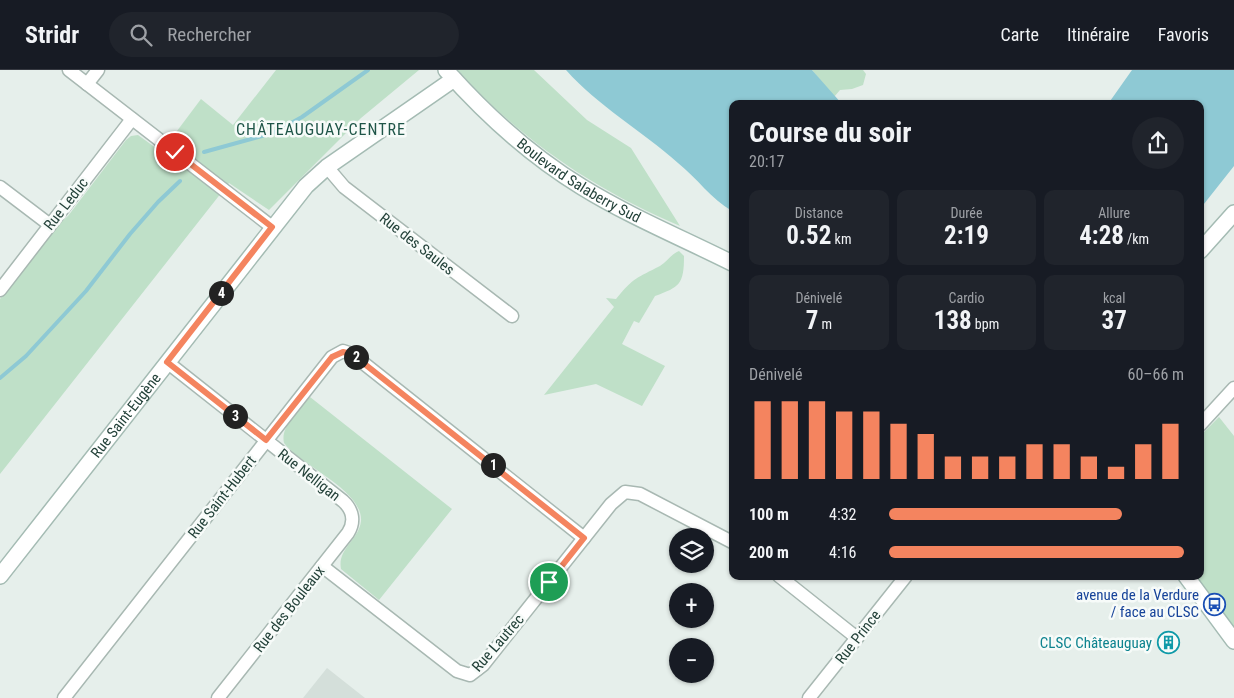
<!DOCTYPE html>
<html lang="fr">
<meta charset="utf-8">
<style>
:root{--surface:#171b24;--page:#20242c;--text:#f1f3f6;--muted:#9ea1a6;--line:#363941;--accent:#f4845f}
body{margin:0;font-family:"Roboto Condensed",sans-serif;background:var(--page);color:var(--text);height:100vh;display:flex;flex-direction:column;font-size:19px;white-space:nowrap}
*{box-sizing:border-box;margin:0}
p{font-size:16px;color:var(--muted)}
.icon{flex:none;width:28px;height:28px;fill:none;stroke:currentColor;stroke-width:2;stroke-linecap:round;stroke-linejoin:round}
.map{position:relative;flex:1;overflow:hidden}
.details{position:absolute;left:729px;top:30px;width:475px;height:480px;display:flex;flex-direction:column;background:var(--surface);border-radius:10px;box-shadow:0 1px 4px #0004}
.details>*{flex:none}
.buttons{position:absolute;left:669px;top:458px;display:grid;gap:10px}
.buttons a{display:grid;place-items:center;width:45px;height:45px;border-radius:50%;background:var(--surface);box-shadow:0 1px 4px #0004;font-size:25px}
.pin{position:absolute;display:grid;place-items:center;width:42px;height:42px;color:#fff;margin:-21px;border:2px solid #fff;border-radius:50%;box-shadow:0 1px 5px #0007}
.km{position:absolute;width:25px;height:25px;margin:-12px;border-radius:50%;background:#222;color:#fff;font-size:14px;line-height:25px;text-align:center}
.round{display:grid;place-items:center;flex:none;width:52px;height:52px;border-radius:26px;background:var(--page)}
.head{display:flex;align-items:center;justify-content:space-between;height:85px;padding:0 20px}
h1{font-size:28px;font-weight:700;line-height:38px}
.stats{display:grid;grid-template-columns:repeat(3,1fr);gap:8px;height:85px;padding:5px 20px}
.stats div{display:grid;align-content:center;border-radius:10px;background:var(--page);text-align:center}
.stats b{font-size:25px;font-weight:700}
.stats small{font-size:14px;font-weight:400}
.stats p{font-size:14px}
.chart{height:140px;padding:10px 20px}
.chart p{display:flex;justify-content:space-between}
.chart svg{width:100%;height:90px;margin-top:5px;stroke:var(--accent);stroke-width:6}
ul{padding:0 20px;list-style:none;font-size:16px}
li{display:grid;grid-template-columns:80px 60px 1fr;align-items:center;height:38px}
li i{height:12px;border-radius:6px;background:var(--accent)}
header{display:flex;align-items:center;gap:30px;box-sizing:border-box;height:70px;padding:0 25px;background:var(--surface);border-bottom:1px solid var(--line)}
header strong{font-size:24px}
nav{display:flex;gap:28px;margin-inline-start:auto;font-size:18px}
.search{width:350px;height:45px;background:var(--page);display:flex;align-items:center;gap:12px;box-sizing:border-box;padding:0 18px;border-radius:28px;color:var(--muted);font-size:19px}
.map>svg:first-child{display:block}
.built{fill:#d4dfda}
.green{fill:#bfe0c8}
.water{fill:#8ec9d4}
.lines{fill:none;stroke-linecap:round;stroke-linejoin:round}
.stream{stroke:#8ec9d4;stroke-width:4}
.street-casing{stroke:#a8b8b2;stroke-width:15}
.secondary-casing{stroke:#a4bbb3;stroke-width:18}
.street{stroke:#fff;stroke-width:12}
.secondary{stroke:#fff;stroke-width:15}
.route-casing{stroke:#fff;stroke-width:10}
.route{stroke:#f4845f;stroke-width:6}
.labels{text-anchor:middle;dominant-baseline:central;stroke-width:5;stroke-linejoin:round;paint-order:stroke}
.street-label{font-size:15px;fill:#24423a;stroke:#f7fbf9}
.transit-label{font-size:15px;fill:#164399;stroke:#f7fbf9;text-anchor:end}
.culture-label{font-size:15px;fill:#0d838f;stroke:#f7fbf9;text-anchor:end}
.neighbourhood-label{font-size:16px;letter-spacing:1px;fill:#1f5548;stroke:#f7fbf9}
</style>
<header>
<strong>Stridr</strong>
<div class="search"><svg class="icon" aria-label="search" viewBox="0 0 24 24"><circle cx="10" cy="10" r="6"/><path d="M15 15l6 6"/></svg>Rechercher</div>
<nav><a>Carte</a><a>Itinéraire</a><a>Favoris</a></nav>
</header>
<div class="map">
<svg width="1234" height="628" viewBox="0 0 1234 628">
<rect width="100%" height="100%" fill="#e6efeb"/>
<polygon class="built" points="327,598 365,628 303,628"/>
<g class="green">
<polygon points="276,0 419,0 361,48 269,140 229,113 0,404 0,229 55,157 68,146 126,70 131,66 138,65 167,86 183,79 171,69 201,29 233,55"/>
<path d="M458 0H534L587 50 631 78 680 156C595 120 520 70 458 0Z"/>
<polygon points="812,0 863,0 866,4 863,15 852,19 840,20 834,27"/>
<path d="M679 181 684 186C684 214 680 217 655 226L639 253 634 251 622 274 665 296 642 336 596 314 544 325 614 237 606 228 616 229C634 207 637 208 660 196 667 192 671 184 679 181Z"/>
<path d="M310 327 452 439 379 530 341 499C337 479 359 470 361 451 363 420 301 396 284 373 280 356 300 339 310 327Z"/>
<polygon points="1219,347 1234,366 1234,559 1194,506 1200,506 1200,366"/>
</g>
<g class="water">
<path d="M566 0H812L842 34H732V141C711 129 697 108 678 93 642 61 598 36 566 0Z"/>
<polygon points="1132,0 1234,0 1234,96 1200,139 1200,34 1108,34"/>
</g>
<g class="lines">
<g class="stream">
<polyline points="204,82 273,63 302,47 368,0"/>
<polyline points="0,308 26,286 86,221 130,164 158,132 180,111"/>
</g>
<defs>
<g id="street">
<polyline points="69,0 272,157"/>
<polyline points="87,14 98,0"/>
<polyline points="327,97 344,117 512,246"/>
<polyline points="0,117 50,155"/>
<polyline points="0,220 132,49"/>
<path d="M167 292 343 431C353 440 355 452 348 463L218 628"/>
<polyline points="1200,355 1234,318"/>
<polyline points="322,496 457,601 470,605 483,595 611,434 625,422 640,424 732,472"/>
<polyline points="779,506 857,568"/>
<polyline points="64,628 332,287 343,281 352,284 584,468"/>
<polyline points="809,628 906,506"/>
</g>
<g id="secondary">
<path id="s1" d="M446 0C486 45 531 86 582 117 629 146 682 168 732 193"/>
<polyline points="1200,181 1234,143"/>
<path id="s2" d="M0 506 306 116 327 97 454 9"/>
<polyline points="1186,506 1234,571"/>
</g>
</defs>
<use href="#street" class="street-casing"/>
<use href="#secondary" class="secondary-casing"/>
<use href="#street" class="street"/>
<use href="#secondary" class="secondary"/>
</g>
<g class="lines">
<defs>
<polyline id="route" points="175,82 272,157 167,292 266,370 332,287 343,282 352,284 584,468 549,512"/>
</defs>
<use href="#route" class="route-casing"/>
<use href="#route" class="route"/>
</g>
<defs>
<symbol id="bus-ring" viewBox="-11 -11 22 22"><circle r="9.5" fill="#f7fbf9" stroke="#1a4fb4" stroke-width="1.5"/><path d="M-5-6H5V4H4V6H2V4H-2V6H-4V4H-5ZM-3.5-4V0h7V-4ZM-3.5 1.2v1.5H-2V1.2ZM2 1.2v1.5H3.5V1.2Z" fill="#1a4fb4"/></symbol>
<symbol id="building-ring" viewBox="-11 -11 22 22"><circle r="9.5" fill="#f7fbf9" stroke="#0f9aa8" stroke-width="1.5"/><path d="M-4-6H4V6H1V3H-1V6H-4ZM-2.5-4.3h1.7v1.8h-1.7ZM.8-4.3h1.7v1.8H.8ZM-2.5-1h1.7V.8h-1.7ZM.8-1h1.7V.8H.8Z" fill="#0f9aa8"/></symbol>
</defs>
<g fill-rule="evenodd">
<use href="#bus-ring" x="1202" y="522" width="25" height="25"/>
<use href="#building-ring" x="1156" y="560" width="25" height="25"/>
</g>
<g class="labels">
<g class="street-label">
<text stroke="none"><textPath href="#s1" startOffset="174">Boulevard Salaberry Sud</textPath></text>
<text transform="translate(66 134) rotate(-52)">Rue Leduc</text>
<text transform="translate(417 174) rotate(38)">Rue des Saules</text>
<text stroke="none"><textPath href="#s2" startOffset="204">Rue Saint-Eugène</textPath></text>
<text transform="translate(309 405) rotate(38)">Rue Nelligan</text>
<text transform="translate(222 427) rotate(-52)">Rue Saint-Hubert</text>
<text transform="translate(289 539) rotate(-52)">Rue des Bouleaux</text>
<text transform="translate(858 567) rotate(-52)">Rue Prince</text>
<text transform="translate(498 573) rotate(-49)">Rue Lautrec</text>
</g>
<g class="transit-label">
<text x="1199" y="525">avenue de la Verdure<tspan x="1199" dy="17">/ face au CLSC</tspan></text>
</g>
<g class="culture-label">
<text x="1152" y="573">CLSC Châteauguay</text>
</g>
<g class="neighbourhood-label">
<text x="321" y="59">CHÂTEAUGUAY-CENTRE</text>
</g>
</g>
</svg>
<div class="buttons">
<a><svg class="icon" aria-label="layers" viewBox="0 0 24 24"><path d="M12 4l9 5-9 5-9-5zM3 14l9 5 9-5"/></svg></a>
<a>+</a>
<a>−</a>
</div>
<div class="pin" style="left:549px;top:512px;background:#1e9e55"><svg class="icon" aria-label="arrive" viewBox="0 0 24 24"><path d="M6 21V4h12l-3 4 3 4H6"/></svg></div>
<div class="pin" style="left:175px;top:82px;background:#d93025"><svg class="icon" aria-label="check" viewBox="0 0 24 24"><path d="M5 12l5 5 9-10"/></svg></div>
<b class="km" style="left:493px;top:395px">1</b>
<b class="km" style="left:356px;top:287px">2</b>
<b class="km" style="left:235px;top:346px">3</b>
<b class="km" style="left:221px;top:223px">4</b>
<section class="details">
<div class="head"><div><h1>Course du soir</h1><p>20:17</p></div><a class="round"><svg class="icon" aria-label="share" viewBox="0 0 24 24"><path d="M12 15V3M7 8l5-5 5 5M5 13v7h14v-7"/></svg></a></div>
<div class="stats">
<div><p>Distance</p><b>0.52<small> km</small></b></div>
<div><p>Durée</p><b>2:19</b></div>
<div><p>Allure</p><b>4:28<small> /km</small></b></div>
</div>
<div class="stats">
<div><p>Dénivelé</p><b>7<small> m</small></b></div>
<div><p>Cardio</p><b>138<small> bpm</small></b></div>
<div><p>kcal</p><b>37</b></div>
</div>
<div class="chart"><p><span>Dénivelé</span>60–66 m</p>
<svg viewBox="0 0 160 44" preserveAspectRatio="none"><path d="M5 44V6M15 44V6M25 44V6M35 44V11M45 44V11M55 44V17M65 44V22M75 44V33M85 44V33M95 44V33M105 44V27M115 44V27M125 44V33M135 44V38M145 44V27M155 44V17"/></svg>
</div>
<ul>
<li><b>100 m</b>4:32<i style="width:79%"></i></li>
<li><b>200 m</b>4:16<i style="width:100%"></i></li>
</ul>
</section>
</div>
